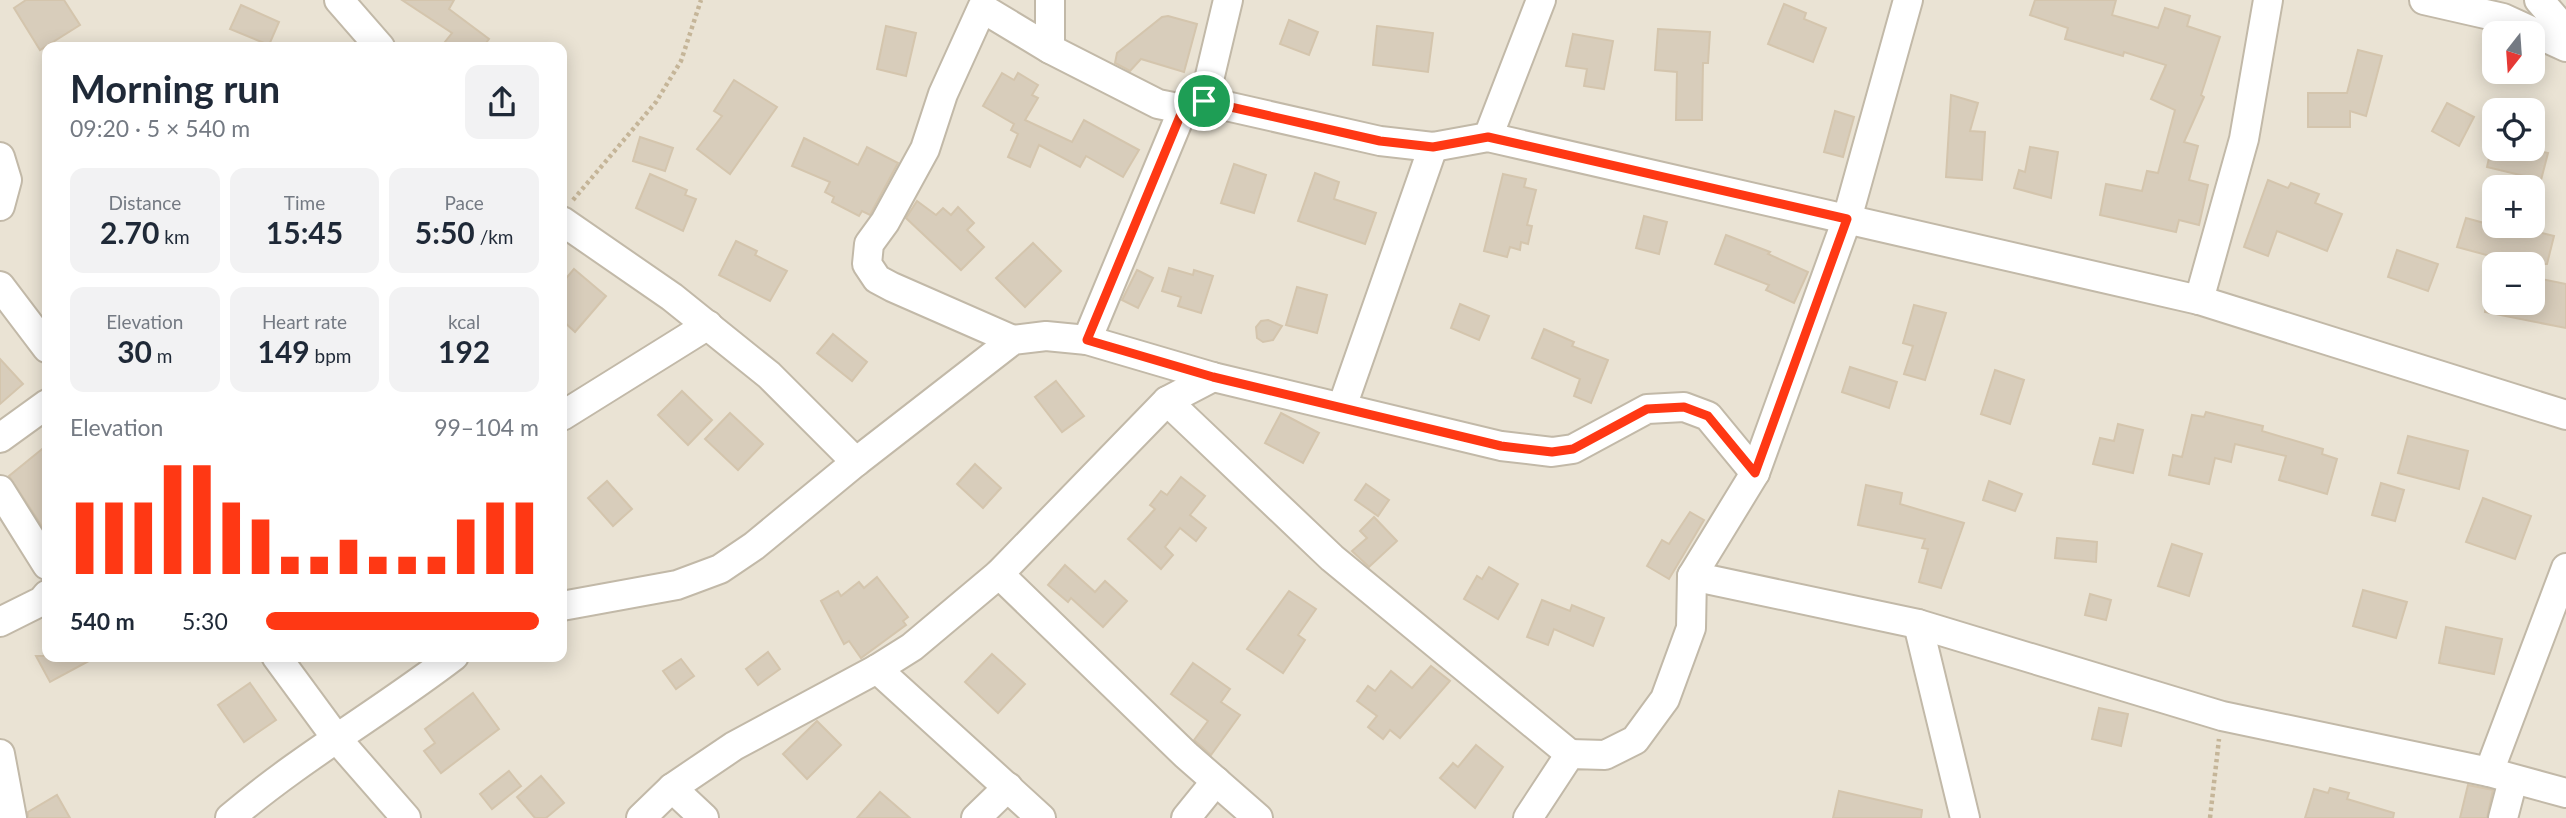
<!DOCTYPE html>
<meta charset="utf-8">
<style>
:root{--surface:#fff;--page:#f2f2f3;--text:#1f2937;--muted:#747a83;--accent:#ff3814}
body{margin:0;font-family:Lato,sans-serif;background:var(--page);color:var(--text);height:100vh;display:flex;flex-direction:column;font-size:26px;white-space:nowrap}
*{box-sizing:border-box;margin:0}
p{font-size:23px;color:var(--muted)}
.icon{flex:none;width:38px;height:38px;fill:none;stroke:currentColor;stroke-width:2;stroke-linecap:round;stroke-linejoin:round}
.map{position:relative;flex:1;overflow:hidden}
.details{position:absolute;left:42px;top:42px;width:525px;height:620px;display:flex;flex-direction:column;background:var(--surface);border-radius:14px;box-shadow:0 4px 18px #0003}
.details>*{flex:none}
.needle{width:46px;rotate:197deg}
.fabs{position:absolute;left:2482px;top:21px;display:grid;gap:14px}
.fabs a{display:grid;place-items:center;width:63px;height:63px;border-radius:14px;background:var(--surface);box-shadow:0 4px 18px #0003;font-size:35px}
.pin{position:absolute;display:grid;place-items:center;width:60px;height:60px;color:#fff;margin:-30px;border:4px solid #fff;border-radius:50%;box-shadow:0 2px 7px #0007}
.round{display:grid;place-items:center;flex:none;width:74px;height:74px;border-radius:14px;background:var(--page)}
.head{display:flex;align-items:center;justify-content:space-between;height:119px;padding:0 28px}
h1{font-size:38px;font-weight:700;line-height:52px}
.metrics{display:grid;grid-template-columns:repeat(3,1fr);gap:10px;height:119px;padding:7px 28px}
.metrics div{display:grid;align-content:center;border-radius:14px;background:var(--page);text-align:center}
.metrics b{font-size:30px;font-weight:700}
.metrics small{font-size:19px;font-weight:400}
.metrics p{font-size:19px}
.chart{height:196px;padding:14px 28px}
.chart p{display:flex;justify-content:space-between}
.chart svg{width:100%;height:126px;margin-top:7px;stroke:var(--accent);stroke-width:6}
ul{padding:0 28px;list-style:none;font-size:23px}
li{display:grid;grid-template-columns:112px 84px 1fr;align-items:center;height:52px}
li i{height:18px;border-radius:9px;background:var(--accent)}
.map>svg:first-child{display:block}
.residential{fill:#eae3d4;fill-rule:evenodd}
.building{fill:#d8cdbb;stroke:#d4c5ad;stroke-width:2}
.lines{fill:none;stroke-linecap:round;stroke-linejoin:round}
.minor-casing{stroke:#c2b9a8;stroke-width:32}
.path{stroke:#c5b598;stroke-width:4.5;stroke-dasharray:3.5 3.5;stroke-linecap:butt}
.minor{stroke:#fff;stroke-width:28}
.route-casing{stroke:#fff;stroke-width:14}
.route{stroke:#ff3814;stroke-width:9}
</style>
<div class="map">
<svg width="2566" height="818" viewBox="0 0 2566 818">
<rect width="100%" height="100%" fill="#f5f1e7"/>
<path class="residential" d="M0 0H2566V818H0ZM2494 33H2532V72H2494ZM47 47H562V656H47ZM2494 110H2532V149H2494ZM2494 187H2532V226H2494ZM2494 264H2532V303H2494Z"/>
<g class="building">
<polygon points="26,0 64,0 80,25 40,50 14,8"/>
<polygon points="402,0 454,0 449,9 489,39 483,47 470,44 467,47 441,47 452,33"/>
<polygon points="2035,0 2116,0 2112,15 2158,28 2165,8 2190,16 2187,26 2220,37 2201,95 2204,97 2184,142 2198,146 2189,180 2208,185 2199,225 2179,220 2176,232 2100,215 2106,184 2142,191 2147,171 2158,173 2175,110 2151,99 2166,65 2124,52 2123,56 2065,39 2068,28 2030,15"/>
<polygon points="1784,4 1806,13 1804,19 1826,28 1813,62 1768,44"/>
<polygon points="241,5 279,22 269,45 230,29"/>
<polygon points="1168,16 1197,24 1184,72 1141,59 1130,71 1115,63 1117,53 1162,17"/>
<polygon points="1289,20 1318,32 1309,55 1280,44"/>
<polygon points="886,26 916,33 906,76 877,69"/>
<polygon points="1377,26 1433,33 1428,72 1373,65"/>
<polygon points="1658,29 1710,32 1708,63 1703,63 1702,120 1676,120 1677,72 1655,70"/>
<polygon points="1573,34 1613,41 1604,89 1584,86 1587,69 1566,66"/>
<polygon points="2358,50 2382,56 2366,116 2350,111 2350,127 2308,127 2308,93 2347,93"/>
<polygon points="1002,73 1014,80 1018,73 1038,85 1032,95 1038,98 1025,120 1072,142 1084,120 1139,150 1123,177 1086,156 1080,167 1039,145 1030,167 1008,157 1018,134 1011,130 1014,124 983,106"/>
<polygon points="734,80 777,107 730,174 697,149 722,116 714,111"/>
<polygon points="1951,95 1978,103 1970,131 1985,132 1982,180 1946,177"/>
<polygon points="2447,103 2474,117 2459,146 2432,131"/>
<polygon points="1835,111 1854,117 1843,157 1824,152"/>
<polygon points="640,137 673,148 665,171 633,161"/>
<polygon points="804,138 858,165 867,147 898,163 870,215 862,211 859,216 832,202 834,197 825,192 830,182 792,166"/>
<polygon points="2030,147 2058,152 2051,198 2014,188 2019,170 2025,172"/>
<polygon points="2491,149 2529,149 2548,153 2541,180 2487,167"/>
<polygon points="1234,164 1266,175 1254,213 1221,203"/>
<polygon points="1315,173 1339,182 1334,199 1376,213 1365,244 1298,221"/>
<polygon points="650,174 687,190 685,195 696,199 683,231 636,208"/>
<polygon points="1503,174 1526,179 1524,187 1536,190 1527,225 1532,226 1528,244 1521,242 1520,250 1510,247 1507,257 1484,251"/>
<polygon points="2268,180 2288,188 2291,183 2319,194 2315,203 2342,214 2327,251 2277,231 2268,256 2244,247"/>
<polygon points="917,201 936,215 943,208 951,215 958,207 974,223 967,230 984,247 961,270 906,218"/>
<polygon points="1644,216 1667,222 1659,254 1636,248"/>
<polygon points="2466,218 2513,231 2514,226 2554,236 2547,264 2504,264 2505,260 2457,247"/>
<polygon points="1726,235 1770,252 1768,254 1808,272 1794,303 1766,290 1769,285 1715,264"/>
<polygon points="736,241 757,251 755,255 787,271 770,301 719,275"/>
<polygon points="1033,243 1061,271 1025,307 996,278"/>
<polygon points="2397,250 2438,264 2428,291 2388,277"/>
<polygon points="1169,268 1193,275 1194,270 1213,276 1201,313 1178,306 1181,297 1162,291"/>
<polygon points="574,269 606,296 575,332 562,320 562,283"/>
<polygon points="1137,270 1153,278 1138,308 1122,300"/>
<polygon points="2532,277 2566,284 2566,328 2485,312 2486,303 2532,303"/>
<polygon points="1297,287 1327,295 1317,333 1286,325"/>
<polygon points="1460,304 1489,316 1479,340 1451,328"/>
<polygon points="1914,305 1946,313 1925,380 1904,374 1913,346 1903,343"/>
<polygon points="1268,320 1282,326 1273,340 1263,342 1257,338 1256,327 1261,321"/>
<polygon points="1544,329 1574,342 1572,346 1608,360 1591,403 1574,396 1580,379 1532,358"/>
<polygon points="833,334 867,362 852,381 817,353"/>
<polygon points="0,359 23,384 0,404"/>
<polygon points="1850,367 1897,382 1889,408 1842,392"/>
<polygon points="1995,370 2024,380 2010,424 1981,414"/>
<polygon points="1056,381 1084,416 1062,432 1035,397"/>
<polygon points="682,391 712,420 688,445 658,415"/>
<polygon points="2206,412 2263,426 2262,431 2323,449 2322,454 2337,459 2327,494 2279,480 2286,456 2235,444 2231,462 2215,458 2209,484 2169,475 2173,455 2182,457 2192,415 2204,417"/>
<polygon points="730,413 763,444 738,470 705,439"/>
<polygon points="1281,413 1319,433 1303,463 1265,443"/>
<polygon points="2118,424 2143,430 2133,473 2093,464 2100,438 2114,441"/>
<polygon points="2408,436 2468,451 2459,489 2398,473"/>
<polygon points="47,445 47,534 9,476"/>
<polygon points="975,464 1001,488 983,508 957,484"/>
<polygon points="1181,477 1205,496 1190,515 1206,528 1196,541 1180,528 1165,547 1173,555 1161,569 1128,539 1155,509 1150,505 1161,491 1167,495"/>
<polygon points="607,481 632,509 613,526 588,498"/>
<polygon points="1989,481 2022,494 2015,511 1983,500"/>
<polygon points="2381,483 2404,490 2395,521 2372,515"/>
<polygon points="1366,484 1389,500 1378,516 1355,500"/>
<polygon points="1866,485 1902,493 1900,504 1964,523 1941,588 1919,582 1928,549 1922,548 1925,539 1858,525"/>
<polygon points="2483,498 2531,516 2515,559 2466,542"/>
<polygon points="1690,512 1704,520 1669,579 1647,566 1662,540 1669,544"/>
<polygon points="1374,517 1397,541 1369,567 1352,551 1367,538 1360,531"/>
<polygon points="2057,538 2097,542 2096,562 2055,558"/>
<polygon points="2172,544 2202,554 2189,596 2158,586"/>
<polygon points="1065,565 1095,592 1105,581 1127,601 1103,627 1071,598 1068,602 1048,585"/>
<polygon points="1489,567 1518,584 1498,619 1464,599 1477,576 1482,579"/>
<polygon points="877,577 908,617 903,621 906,625 861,658 849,641 844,644 821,601 838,591 841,596 859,582 864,588"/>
<polygon points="2363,590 2407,602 2396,638 2353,626"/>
<polygon points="1289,591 1316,609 1298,635 1305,640 1283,673 1247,649"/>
<polygon points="2090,594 2111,600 2106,620 2085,615"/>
<polygon points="1542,600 1570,611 1572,605 1604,618 1593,646 1554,629 1548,645 1527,637"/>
<polygon points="2446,627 2502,639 2494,674 2439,663"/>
<polygon points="768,652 780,669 758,685 746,669"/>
<polygon points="992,654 1025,684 998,713 965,682"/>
<polygon points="36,656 98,656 50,682"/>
<polygon points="681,659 694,676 676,689 663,671"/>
<polygon points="1193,663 1230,689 1221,702 1240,715 1211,755 1194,740 1208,721 1171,694"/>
<polygon points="1431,666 1450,681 1400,738 1390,730 1383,739 1368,727 1377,716 1357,701 1368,686 1375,691 1391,671 1412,688"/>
<polygon points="250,683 276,720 244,742 218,705"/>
<polygon points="473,693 499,729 441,773 424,751 435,743 425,729"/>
<polygon points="2099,708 2128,714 2121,746 2092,739"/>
<polygon points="817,721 841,745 807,779 783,754"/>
<polygon points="1476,745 1503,767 1475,808 1440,778 1453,763 1458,767"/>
<polygon points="509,771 521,786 492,809 480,794"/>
<polygon points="541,776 564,803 546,818 535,818 517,797"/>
<polygon points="2468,785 2493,790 2487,818 2460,818"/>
<polygon points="2330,788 2349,793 2347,799 2394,813 2393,818 2305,818 2314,789 2328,793"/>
<polygon points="1839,791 1922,810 1921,818 1833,818"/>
<polygon points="880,792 910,818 857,818"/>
<polygon points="57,795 70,818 28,818 28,812"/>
</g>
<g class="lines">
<defs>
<g id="minor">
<polyline points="339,0 380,47"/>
<polyline points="1050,0 1050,49 1158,104 1183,109"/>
<polyline points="2424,0 2503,18 2566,47"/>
<polyline points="2539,0 2566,31"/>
<polyline points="1204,101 1228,0"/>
<polyline points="1488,137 1541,0"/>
<polyline points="0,157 7,180 0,206"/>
<polyline points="562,221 672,297 769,375 856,462"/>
<polyline points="0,286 47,348"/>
<polyline points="2199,300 2244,139 2268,0"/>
<polyline points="1013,340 892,287 877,279 867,264 869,244 885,222 925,149 943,94 982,8 1050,49"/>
<polyline points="1087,340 1183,109 1204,101 1380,141 1433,147 1488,137 2199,300 2566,415"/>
<polyline points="1167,401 1332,558 1570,754"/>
<polyline points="1342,407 1433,147"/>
<polyline points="562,416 708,325"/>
<polyline points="0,438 47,404"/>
<polyline points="0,490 47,565"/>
<polyline points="999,574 1186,755 1258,818"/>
<polyline points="1692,576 1918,624 2222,716 2489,772 2566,793"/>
<polyline points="562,606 677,585 720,569 754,546 856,462 1013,340 1046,336 1087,340 1213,377 1501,446 1552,452 1573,449 1647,409 1684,407 1708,416 1755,473"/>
<polyline points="0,622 42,601 47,595"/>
<polyline points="1918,624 1965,818"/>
<polyline points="276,656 337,739 406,818"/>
<polyline points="877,669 1041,818"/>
<polyline points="0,754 12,818"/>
<polyline points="2489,772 2566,568"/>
<polyline points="672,788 704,818"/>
<path d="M230 818C300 758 381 712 454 656"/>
<polyline points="641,818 672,788 734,746 877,669 912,647 999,574 1167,401 1213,377"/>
<polyline points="976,818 1008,787"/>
<polyline points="1186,818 1216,781"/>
<polyline points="1528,818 1570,754 1605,755 1635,740 1665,699 1691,628 1692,576 1755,473 1847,219 1908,0"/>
<polyline points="2503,818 2513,780"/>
</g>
</defs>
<use href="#minor" class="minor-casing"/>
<g class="path">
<polyline points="573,200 656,102 681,61 701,0"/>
<polyline points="2210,818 2219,739"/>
</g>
<use href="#minor" class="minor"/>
</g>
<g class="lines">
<defs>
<polygon id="route" points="1204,101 1380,141 1433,147 1488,137 1847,219 1755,473 1708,416 1684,407 1647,409 1573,449 1552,452 1501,446 1213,377 1087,340 1183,109"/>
</defs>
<use href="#route" class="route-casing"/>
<use href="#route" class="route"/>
</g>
</svg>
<div class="fabs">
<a><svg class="needle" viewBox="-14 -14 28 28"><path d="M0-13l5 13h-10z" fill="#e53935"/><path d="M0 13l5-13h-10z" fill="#747a83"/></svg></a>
<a><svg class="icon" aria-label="locate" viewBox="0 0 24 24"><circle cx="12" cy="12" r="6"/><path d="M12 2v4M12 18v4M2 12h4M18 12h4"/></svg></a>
<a>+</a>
<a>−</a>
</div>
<div class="pin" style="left:1204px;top:101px;background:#1e9e55"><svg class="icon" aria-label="arrive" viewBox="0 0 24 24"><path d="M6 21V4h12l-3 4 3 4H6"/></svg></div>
<section class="details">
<div class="head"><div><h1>Morning run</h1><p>09:20 · 5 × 540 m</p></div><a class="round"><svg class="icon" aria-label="share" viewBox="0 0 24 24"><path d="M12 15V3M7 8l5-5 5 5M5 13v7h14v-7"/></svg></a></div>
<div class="metrics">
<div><p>Distance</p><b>2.70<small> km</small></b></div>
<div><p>Time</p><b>15:45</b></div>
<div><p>Pace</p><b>5:50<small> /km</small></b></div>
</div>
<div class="metrics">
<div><p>Elevation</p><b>30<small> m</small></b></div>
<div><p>Heart rate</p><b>149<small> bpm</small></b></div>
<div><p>kcal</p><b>192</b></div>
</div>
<div class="chart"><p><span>Elevation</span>99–104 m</p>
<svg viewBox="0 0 160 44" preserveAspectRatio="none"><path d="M5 44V19M15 44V19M25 44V19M35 44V6M45 44V6M55 44V19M65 44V25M75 44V38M85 44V38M95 44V32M105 44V38M115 44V38M125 44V38M135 44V25M145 44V19M155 44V19"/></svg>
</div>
<ul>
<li><b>540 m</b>5:30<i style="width:100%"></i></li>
</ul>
</section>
</div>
